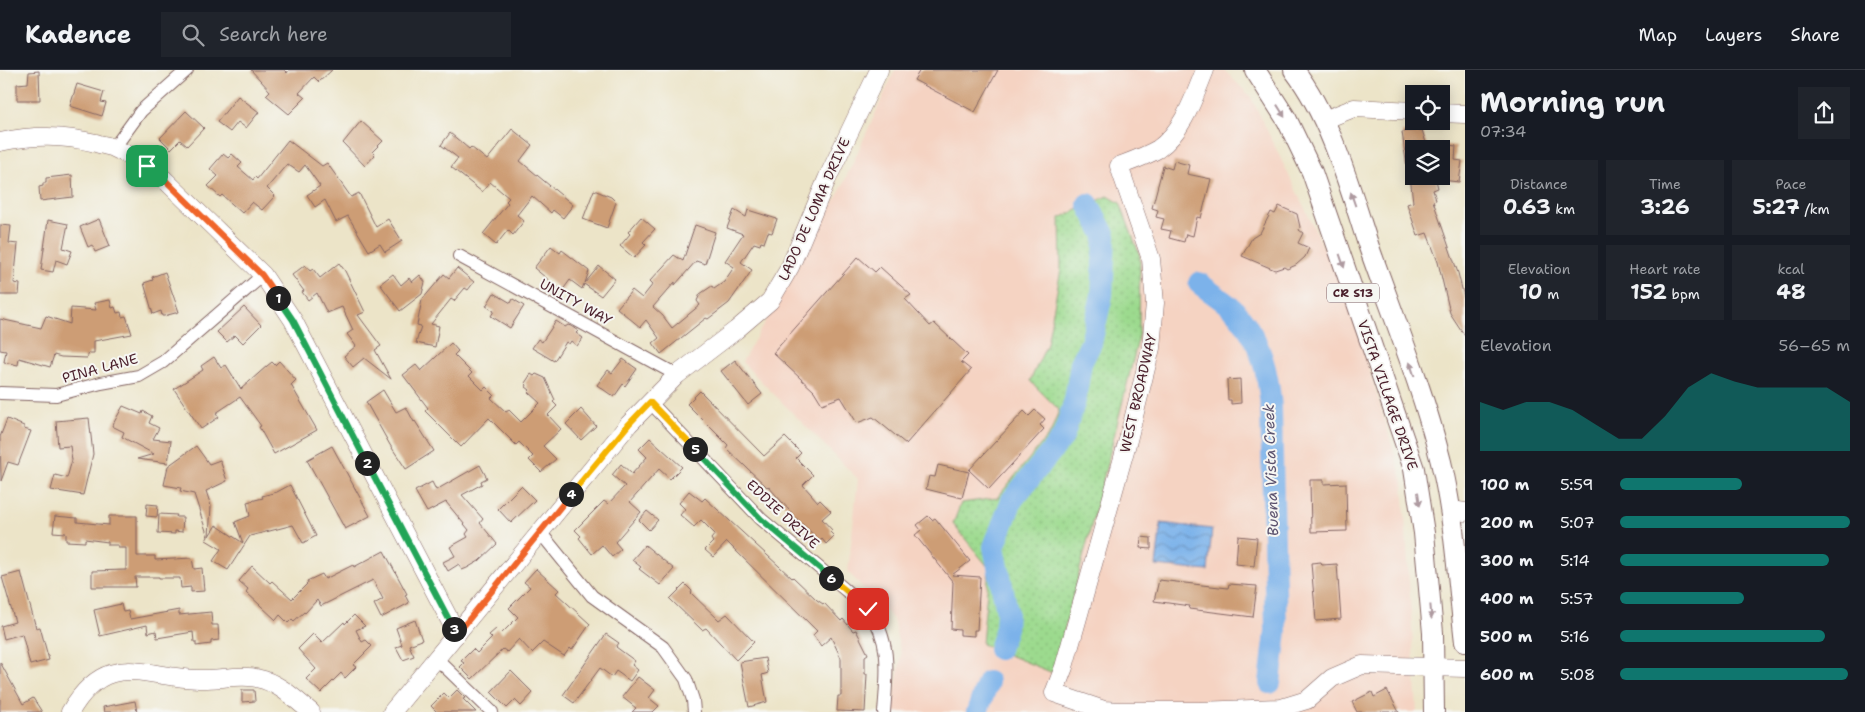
<!DOCTYPE html>
<meta charset="utf-8">
<style>
:root{--surface:#171b24;--page:#20242c;--text:#f1f3f6;--muted:#9ea1a6;--line:#363941;--accent:#0f766e}
body{margin:0;font-family:"Shantell Sans",sans-serif;background:var(--page);color:var(--text);height:100vh;display:flex;flex-direction:column;font-size:19px;white-space:nowrap}
*{box-sizing:border-box;margin:0}
p{font-size:16px;color:var(--muted)}
.icon{flex:none;width:28px;height:28px;fill:none;stroke:currentColor;stroke-width:2;stroke-linecap:round;stroke-linejoin:round}
.map{position:relative;flex:1;overflow:hidden}
.panel{display:flex;flex-direction:column;background:var(--surface);width:400px}
.panel>*{flex:none}
.buttons{position:absolute;left:1405px;top:15px;display:grid;gap:10px}
.buttons a{display:grid;place-items:center;width:45px;height:45px;border-radius:0px;background:var(--surface);box-shadow:0 2px 12px #0003;font-size:25px}
.pin{position:absolute;display:grid;place-items:center;width:42px;height:42px;color:#fff;margin:-21px;border-radius:10px;box-shadow:0 2px 8px #0006}
.km{position:absolute;width:25px;height:25px;margin:-12px;border-radius:50%;background:#222;color:#fff;font-size:14px;line-height:25px;text-align:center}
.round{display:grid;place-items:center;flex:none;width:52px;height:52px;border-radius:0px;background:var(--page)}
.overview{display:flex;align-items:center;justify-content:space-between;height:85px;padding:0 15px}
h1{font-size:28px;font-weight:700;line-height:38px}
.stats{display:grid;grid-template-columns:repeat(3,1fr);gap:8px;height:85px;padding:5px 15px}
.stats div{display:grid;align-content:center;border-radius:0px;background:var(--page);text-align:center}
.stats b{font-size:21px;font-weight:700}
.stats small{font-size:14px;font-weight:400}
.stats p{font-size:14px}
.chart{height:140px;padding:10px 15px}
.chart p{display:flex;justify-content:space-between}
.chart svg{width:100%;height:90px;margin-top:5px;fill:var(--accent);opacity:.7}
ul{padding:0 15px;list-style:none;font-size:16px}
li{display:grid;grid-template-columns:80px 60px 1fr;align-items:center;height:38px}
li i{height:12px;border-radius:6px;background:var(--accent)}
header{display:flex;align-items:center;gap:30px;box-sizing:border-box;height:70px;padding:0 25px;background:var(--surface);border-bottom:1px solid var(--line)}
header strong{font-size:24px}
nav{display:flex;gap:28px;margin-inline-start:auto;font-size:18px}
.search{width:350px;height:45px;background:var(--page);display:flex;align-items:center;gap:12px;box-sizing:border-box;padding:0 18px;border-radius:0px;color:var(--muted);font-size:19px}
main{display:flex;flex:1;min-height:0}
.map>svg:first-child{display:block}
.built{fill:#f5d3c2}
.park{fill:url(#park-dots);stroke:#737c5c}
.water{fill:url(#water-waves);stroke:#62688a}
.lines{fill:none;stroke-linecap:round;stroke-linejoin:round}
.river{stroke:#7bb2ea;stroke-width:22}
.building{fill:#cd9d75}
.street-casing{stroke:#836462;stroke-width:14}
.secondary-casing{stroke:#836462;stroke-width:19}
.primary-casing{stroke:#836462;stroke-width:22}
.street{stroke:#fff;stroke-width:12}
.secondary{stroke:#fff;stroke-width:18}
.primary{stroke:#fff;stroke-width:20}
.oneway{fill:#ae9aa0}
.split-1-casing{stroke:#fff;stroke-width:10}
.split-2-casing{stroke:#fff;stroke-width:10}
.split-3-casing{stroke:#fff;stroke-width:10}
.split-4-casing{stroke:#fff;stroke-width:10}
.split-5-casing{stroke:#fff;stroke-width:10}
.split-6-casing{stroke:#fff;stroke-width:10}
.split-7-casing{stroke:#fff;stroke-width:10}
.split-1{stroke:#f0652b;stroke-width:6}
.split-2{stroke:#22a559;stroke-width:6}
.split-3{stroke:#22a559;stroke-width:6}
.split-4{stroke:#f0652b;stroke-width:6}
.split-5{stroke:#f5b400;stroke-width:6}
.split-6{stroke:#22a559;stroke-width:6}
.split-7{stroke:#f5b400;stroke-width:6}
.labels{text-anchor:middle;dominant-baseline:central;stroke-width:4;stroke-linejoin:round;paint-order:stroke}
.shield{fill:#f6f6f2;stroke:#7e6067;stroke-width:1}
.shield-label{font-size:12px;font-weight:bold;fill:#4a1f2b}
.street-label{font-size:14px;fill:#4a1f2b;stroke:#f6f6f2}
.water-label{font-size:15px;font-style:italic;fill:#5b526e;stroke:#f6f6f2}
</style>
<header>
<strong>Kadence</strong>
<div class="search"><svg class="icon" aria-label="search" viewBox="0 0 24 24"><circle cx="10" cy="10" r="6"/><path d="M15 15l6 6"/></svg>Search here</div>
<nav><a>Map</a><a>Layers</a><a>Share</a></nav>
</header>
<main>
<div class="map">
<svg width="1465" height="642" viewBox="0 0 1465 642">
<defs>
<pattern id="park-dots" width="8" height="8" patternUnits="userSpaceOnUse" patternTransform="scale(1.25)"><rect width="8" height="8" fill="#9cda8e"/><path d="M2 2h.1M6 6h.1" fill="none" stroke="#88bb7b" stroke-width="1.8" stroke-linecap="round"/></pattern>
<pattern id="water-waves" width="16" height="10" patternUnits="userSpaceOnUse" patternTransform="scale(1.25)"><rect width="16" height="10" fill="#7bb2ea"/><path d="M0 5q4-4 8 0t8 0" fill="none" stroke="#6790be"/></pattern>
</defs>
<rect width="100%" height="100%" fill="#f6f6f2"/>
<filter id="ink" filterUnits="userSpaceOnUse"><feTurbulence type="fractalNoise" baseFrequency=".02" numOctaves="2"/><feDisplacementMap in="SourceGraphic" scale="10" xChannelSelector="R" yChannelSelector="G"/><feConvolveMatrix kernelMatrix="1 2 1 2 8 2 1 2 1" color-interpolation-filters="sRGB"/></filter>
<filter id="wash" filterUnits="userSpaceOnUse"><feTurbulence type="fractalNoise" baseFrequency=".0096" numOctaves="4" result="noise"/><feDisplacementMap in="SourceGraphic" scale="20" xChannelSelector="R" yChannelSelector="G"/><feGaussianBlur stdDeviation="1.12" result="paint"/><feColorMatrix in="noise" values="0 0 0 0 0 0 0 0 0 0 0 0 0 0 0 0 0 1.4 0 .05"/><feComposite in="paint" operator="in"/></filter>
<g filter="url(#wash)">
<rect width="100%" height="100%" fill="#ece4c8"/>
<polygon class="built" points="895,0 1224,0 1251,27 1348,228 1403,412 1417,642 892,642 901,585 893,549 848,502 858,409 742,292 840,121"/>
<polygon class="park" points="1108,126 1120,133 1140,186 1139,266 1097,434 1053,603 982,574 989,498 953,454 961,433 997,428 1051,362 1059,340 1030,311 1047,274 1061,199 1060,148"/>
<polygon class="water" points="1161,453 1212,459 1208,501 1156,496"/>
<g class="lines">
<g class="river">
<path d="M1199 213C1211 223 1227 232 1238 244 1261 272 1268 302 1271 337L1276 561 1270 613"/>
<polyline points="999,579 1006,558 1007,541 994,477 1012,430 1063,367 1075,330 1081,293 1091,273 1102,225 1105,166 1088,134"/>
<polyline points="977,642 988,612"/>
</g>
</g>
<g id="blocks">
<g class="building">
<polygon points="251,0 284,0 287,3 289,0 332,0 319,12 314,7 299,23 305,28 289,44 266,25 270,21"/>
<polygon points="920,0 998,0 975,42 914,10"/>
<polygon points="39,1 40,30 17,30 17,14 28,13 29,2"/>
<polygon points="77,14 104,22 101,32 106,33 102,46 70,36"/>
<polygon points="238,26 259,42 246,58 238,52 230,62 217,52"/>
<polygon points="186,41 204,58 187,76 180,70 171,79 160,68"/>
<polygon points="361,51 383,71 372,82 375,85 365,96 343,73"/>
<polygon points="512,59 532,75 520,91 573,135 563,148 553,140 551,143 532,126 517,145 524,151 513,165 508,160 496,175 483,164 508,133 506,131 509,128 490,112 482,122 451,97 458,88 441,75 450,63 469,79 471,77 487,90"/>
<polygon points="1422,60 1428,79 1414,79 1414,105 1408,105 1402,62"/>
<polygon points="288,70 322,96 327,93 351,127 359,123 376,157 388,149 402,171 385,182 380,174 369,181 348,146 336,152 325,130 315,137 307,125 320,116 305,95 299,102 287,94 267,118 275,126 262,140 252,132 242,143 222,125 220,127 208,116 218,106 210,99 223,84 228,88 232,84 242,93 238,97 253,110 255,107 257,109"/>
<polygon points="1441,74 1456,76 1455,90 1462,91 1459,112 1441,110"/>
<polygon points="1174,91 1189,95 1187,104 1211,109 1201,148 1197,147 1193,166 1186,164 1184,172 1169,168 1171,161 1161,159 1164,149 1156,147 1158,140 1152,138 1163,96 1172,99"/>
<polygon points="72,105 73,127 40,131 39,117 43,116 43,113 46,113 46,108"/>
<polygon points="1410,106 1435,106 1438,118 1433,120 1436,130 1433,131 1458,203 1465,231 1465,266 1450,243 1438,192 1427,163 1418,166 1407,134 1413,132"/>
<polygon points="594,120 611,127 616,132 607,158 583,149"/>
<polygon points="1279,136 1297,144 1300,157 1299,160 1303,163 1298,173 1309,178 1305,187 1296,195 1287,199 1284,197 1275,200 1242,186 1252,168 1260,163 1271,142 1275,144"/>
<polygon points="734,140 746,147 748,140 777,149 772,163 768,162 764,173 761,172 760,175 754,173 741,192 752,200 729,233 708,249 706,248 661,284 653,273 659,268 646,250 640,257 617,238 632,220 642,228 653,214 650,211 674,185 683,191 695,155 715,162 705,194 696,191 675,215 675,212 653,237 663,246 672,258 700,235 697,231 700,224 712,216 714,219 724,212 734,197 725,191 743,164 727,158"/>
<polygon points="641,147 655,159 643,172 646,175 634,188 620,176 630,164 628,162"/>
<polygon points="99,149 110,176 95,182 92,175 88,177 80,157"/>
<polygon points="48,150 68,154 63,178 72,181 67,194 56,190 53,202 41,200"/>
<polygon points="0,155 11,156 9,173 18,174 14,213 20,214 19,225 0,225"/>
<polygon points="551,176 560,183 562,180 589,201 585,213 599,196 615,209 601,226 584,214 582,219 570,210 562,221 534,198"/>
<polygon points="858,187 875,202 880,197 911,225 905,229 930,256 934,253 968,285 961,292 971,300 906,374 873,347 857,353 841,327 822,334 814,321 773,283"/>
<polygon points="339,193 345,201 365,242 358,245 381,276 375,280 391,309 364,288 353,297 344,286 356,276 347,264 353,260 342,237 327,243 317,223 308,230 302,222 304,221 292,205 305,195 310,201 313,199 320,208"/>
<polygon points="457,198 474,212 468,220 465,218 454,231 451,229 431,254 439,256 435,277 416,273 421,256 417,255 422,230 444,204 449,208"/>
<polygon points="165,202 179,242 164,246 162,246 161,241 153,244 144,213 153,210 152,207"/>
<polygon points="393,204 401,215 409,208 412,212 420,205 425,212 422,224 400,241 380,214"/>
<polygon points="494,223 511,233 513,229 524,236 510,258 491,246 494,241 486,236"/>
<polygon points="110,230 112,238 115,237 117,243 121,242 122,247 126,246 132,264 94,271 94,283 89,283 87,288 61,287 54,285 50,297 19,288 18,295 4,292 6,281 0,280 0,249 41,258 46,246 70,254 71,238 96,240 94,233"/>
<polygon points="244,237 261,255 243,273 235,265 227,272 217,262"/>
<polygon points="556,251 565,257 568,255 571,256 578,261 576,263 583,268 577,276 571,271 569,274 566,272 554,291 532,278 538,269 542,272"/>
<polygon points="451,273 458,281 454,285 472,303 469,306 483,320 486,317 494,325 491,328 506,342 509,340 521,352 540,333 528,322 530,320 526,317 527,315 525,313 531,304 534,306 536,304 545,308 555,330 553,332 557,336 548,345 561,359 543,376 556,389 541,402 529,390 533,386 519,372 516,375 489,348 461,377 425,341 428,338 403,305 416,295 421,301"/>
<polygon points="214,287 221,298 226,295 241,319 267,296 272,292 275,295 279,291 296,310 291,315 317,360 274,384 259,357 261,356 240,327 216,343 219,347 201,359 174,319 203,300 201,296"/>
<polygon points="623,289 637,299 625,316 623,314 614,327 597,315 608,300 612,303"/>
<polygon points="735,290 762,324 748,335 721,301"/>
<polygon points="1240,309 1241,333 1231,334 1231,330 1228,330 1227,310"/>
<polygon points="383,320 396,342 406,337 414,352 415,351 434,381 406,399 390,375 366,332"/>
<polygon points="700,321 764,386 785,367 801,383 796,388 813,405 803,415 818,432 820,430 831,441 822,449 832,460 830,462 834,466 826,474 822,469 820,471 796,448 768,416 767,417 726,378 728,375 687,334"/>
<polygon points="123,336 142,344 143,341 152,346 149,353 159,358 153,369 171,371 168,393 137,389 154,384 122,367 124,362 112,356"/>
<polygon points="581,339 596,356 581,370 566,354"/>
<polygon points="1035,340 1045,349 1040,355 1044,359 989,419 969,400 1024,341 1029,346"/>
<polygon points="89,348 93,384 83,425 51,420 55,405 67,408 72,390 70,376 58,377 56,351"/>
<polygon points="7,349 24,356 24,359 31,361 18,395 8,392 1,411 0,367"/>
<polygon points="650,368 682,397 670,409 659,399 630,432 641,442 615,472 621,479 612,487 602,475 592,484 579,468 581,466 575,460 604,431 608,434 625,416 612,405 621,394 632,404 647,387 639,379"/>
<polygon points="196,376 209,394 220,390 227,411 206,421 211,436 209,466 216,455 243,473 235,452 250,446 247,432 263,428 262,426 277,422 290,415 316,466 303,473 293,455 250,466 228,500 213,491 221,479 206,470 208,467 194,424 180,421 181,418 164,415 168,396"/>
<polygon points="332,376 370,446 345,459 307,390"/>
<polygon points="480,395 487,408 481,411 482,414 462,425 483,449 480,453 497,474 479,491 467,498 462,500 459,494 448,501 443,492 455,486 450,477 468,467 466,464 469,460 446,432 427,442 415,421 432,412 436,420"/>
<polygon points="938,395 969,402 962,428 926,419 929,406 935,407"/>
<polygon points="1310,410 1324,410 1324,414 1346,413 1347,461 1311,462"/>
<polygon points="521,416 535,430 511,453 498,439"/>
<polygon points="689,421 702,431 705,428 792,508 793,507 817,530 823,534 824,533 841,551 843,549 853,561 856,560 868,584 865,586 865,604 867,604 865,642 837,641 838,626 841,626 841,588 831,567 821,576 813,565 817,561 727,472 713,487 705,480 713,472 711,469 715,464 701,450 694,457 680,445 685,439 679,433"/>
<polygon points="147,434 158,435 157,447 146,446"/>
<polygon points="647,441 658,450 649,460 639,450"/>
<polygon points="159,444 177,445 176,447 183,447 182,462 175,461 175,464 158,463"/>
<polygon points="55,446 77,448 77,452 109,455 109,446 137,446 137,486 155,486 155,490 192,488 194,499 202,498 204,521 191,522 191,517 181,518 180,508 159,508 159,507 135,507 136,517 92,517 92,501 126,500 126,478 118,478 118,475 108,475 108,472 85,469 85,472 66,471 66,463 53,462"/>
<polygon points="928,446 932,450 935,448 970,491 952,505 980,507 977,560 974,560 974,566 960,565 960,560 951,559 953,512 915,465 921,460 917,455"/>
<polygon points="1238,466 1257,468 1254,496 1236,494"/>
<polygon points="1141,467 1151,468 1151,479 1140,478"/>
<polygon points="645,475 674,499 660,515 639,499 641,497 632,490"/>
<polygon points="384,481 407,524 405,525 409,533 381,548 374,534 383,529 373,510 321,536 317,530 305,543 304,542 294,551 292,549 288,553 280,545 276,550 246,522 248,519 239,511 252,496 270,513 272,511 292,529 308,513 307,511 322,504 325,509 353,495 354,497"/>
<polygon points="1321,492 1322,495 1337,494 1341,549 1316,551 1311,493"/>
<polygon points="536,499 559,520 556,523 590,554 572,580 570,578 564,586 543,572 532,583 519,569 507,582 503,579 472,609 460,597 464,593 461,591 473,579 477,583 492,568 489,565 497,558 502,563 518,547 509,538 530,517 524,512"/>
<polygon points="21,502 36,558 40,557 49,590 30,595 22,564 4,569 1,556 15,552 2,507"/>
<polygon points="1159,510 1228,518 1229,514 1257,516 1253,547 1189,539 1190,536 1154,531"/>
<polygon points="685,514 692,521 691,523 719,550 727,544 754,572 736,590 706,558 702,560 670,529"/>
<polygon points="121,534 123,542 128,541 130,549 179,540 179,545 211,542 212,555 218,555 219,570 211,571 211,574 196,576 196,572 194,572 193,562 157,568 156,561 148,563 147,555 100,566 94,540"/>
<polygon points="354,545 365,556 356,560 362,572 366,570 372,576 353,595 356,597 345,608 341,603 321,623 306,609 316,599 298,579 313,564 322,573 344,552 345,554"/>
<polygon points="415,550 422,570 409,575 414,586 403,590 396,577 402,575 396,558"/>
<polygon points="606,564 619,573 616,577 635,591 632,595 638,600 630,611 616,601 612,607 600,598 574,633 563,625"/>
<polygon points="765,588 768,603 762,605 767,632 749,637 740,592"/>
<polygon points="0,592 23,634 33,628 42,642 0,642"/>
<polygon points="511,601 533,623 521,636 515,630 507,638 491,622"/>
<polygon points="638,607 655,620 649,628 659,636 653,642 632,642 636,638 622,627"/>
<polygon points="242,620 254,620 255,631 242,632"/>
<polygon points="457,620 465,628 463,629 476,642 437,642 431,636 444,623 449,628"/>
<polygon points="1387,620 1399,642 1357,642 1352,632 1372,622 1374,627"/>
<polygon points="135,631 137,642 104,642 103,637"/>
</g>
</g>
</g>
<g filter="url(#ink)">
<use href="#blocks" fill-opacity="0" stroke="#836462" stroke-width="1"/>
<g class="lines">
<defs>
<g id="street">
<polyline points="114,78 141,41 187,0"/>
<polyline points="459,186 677,305"/>
<polyline points="0,323 56,325 101,313 139,306 163,292 263,205"/>
<path d="M650 332 761 449 868 539C892 571 887 604 884 642"/>
<polyline points="540,462 592,526 663,577 686,609 693,630 694,642"/>
<polyline points="437,589 492,642"/>
</g>
<g id="secondary">
<path d="M1205 0C1194 27 1183 62 1158 79 1146 86 1132 91 1119 96L1151 189 1155 233 1151 278 1128 370 1064 597 1054 623 1104 640 1119 641H1199L1281 638 1307 630 1332 608 1362 595 1465 598"/>
<polyline points="1441,43 1465,44"/>
<polyline points="1324,50 1354,38 1414,41"/>
<path d="M0 72C34 65 62 65 96 73 102 75 109 76 114 78 132 86 149 97 164 109L263 205 293 250 457 564"/>
<polyline points="1451,440 1465,442"/>
<path d="M70 642C107 579 141 607 199 609 220 610 243 603 264 610 282 616 296 630 311 642"/>
<polyline points="392,642 629,354 677,305 736,260 770,231 790,197 827,109 879,0"/>
</g>
<g id="primary">
<polyline points="1255,0 1287,50 1312,102 1414,399 1424,463 1433,563 1434,642"/>
<path d="M1294 0C1331 48 1350 119 1369 177 1394 248 1423 319 1441 392 1455 451 1458 512 1465 572"/>
</g>
</defs>
<use href="#street" class="street-casing"/>
<use href="#secondary" class="secondary-casing"/>
<use href="#primary" class="primary-casing"/>
<use href="#street" class="street"/>
<use href="#secondary" class="secondary"/>
<use href="#primary" class="primary"/>
</g>
<defs><path id="oneway-solid" d="M-6-.8H1V-3.2L6.5 0L1 3.2V.8H-6Z" transform="scale(1.25)"/></defs>
<g class="oneway">
<use href="#oneway-solid" transform="translate(1281 41) rotate(58)"/>
<use href="#oneway-solid" transform="translate(1353 129) rotate(-109)"/>
<use href="#oneway-solid" transform="translate(1342 191) rotate(71)"/>
<use href="#oneway-solid" transform="translate(1412 299) rotate(-109)"/>
<use href="#oneway-solid" transform="translate(1419 429) rotate(82)"/>
<use href="#oneway-solid" transform="translate(1431 542) rotate(85)"/>
</g>
</g>
<g class="lines" filter="url(#ink)">
<defs>
<polyline id="split-1" points="147,96 164,109 262,205 278,228"/>
<polyline id="split-2" points="278,228 293,250 367,393"/>
<polyline id="split-3" points="367,393 454,559"/>
<polyline id="split-4" points="454,559 457,564 571,424"/>
<polyline id="split-5" points="571,424 629,354 650,332 695,379"/>
<polyline id="split-6" points="695,379 761,449 831,508"/>
<polyline id="split-7" points="831,508 868,539"/>
</defs>
<use href="#split-1" class="split-1-casing"/>
<use href="#split-2" class="split-2-casing"/>
<use href="#split-3" class="split-3-casing"/>
<use href="#split-4" class="split-4-casing"/>
<use href="#split-5" class="split-5-casing"/>
<use href="#split-6" class="split-6-casing"/>
<use href="#split-7" class="split-7-casing"/>
<use href="#split-1" class="split-1"/>
<use href="#split-2" class="split-2"/>
<use href="#split-3" class="split-3"/>
<use href="#split-4" class="split-4"/>
<use href="#split-5" class="split-5"/>
<use href="#split-6" class="split-6"/>
<use href="#split-7" class="split-7"/>
</g>
<g class="labels">
<rect class="shield" x="1327" y="213.5" width="52" height="19" rx="4"/>
<g class="shield-label">
<text x="1353" y="223">CR S13</text>
</g>
<g class="street-label">
<text transform="translate(814 139) rotate(-66)">LADO DE LOMA DRIVE</text>
<text transform="translate(576 232) rotate(29)">UNITY WAY</text>
<text transform="translate(100 298) rotate(-15)">PINA LANE</text>
<text transform="translate(1138 323) rotate(-77)">WEST BROADWAY</text>
<text transform="translate(1388 325) rotate(71)">VISTA VILLAGE DRIVE</text>
<text transform="translate(783 444) rotate(43)">EDDIE DRIVE</text>
</g>
<g class="water-label">
<text transform="translate(1271 400) rotate(-92)">Buena Vista Creek</text>
</g>
</g>
</svg>
<div class="buttons">
<a><svg class="icon" aria-label="locate" viewBox="0 0 24 24"><circle cx="12" cy="12" r="6"/><path d="M12 2v4M12 18v4M2 12h4M18 12h4"/></svg></a>
<a><svg class="icon" aria-label="layers" viewBox="0 0 24 24"><path d="M12 4l9 5-9 5-9-5zM3 14l9 5 9-5"/></svg></a>
</div>
<div class="pin" style="left:147px;top:96px;background:#1e9e55"><svg class="icon" aria-label="arrive" viewBox="0 0 24 24"><path d="M6 21V4h12l-3 4 3 4H6"/></svg></div>
<div class="pin" style="left:868px;top:539px;background:#d93025"><svg class="icon" aria-label="check" viewBox="0 0 24 24"><path d="M5 12l5 5 9-10"/></svg></div>
<b class="km" style="left:278px;top:228px">1</b>
<b class="km" style="left:367px;top:393px">2</b>
<b class="km" style="left:454px;top:559px">3</b>
<b class="km" style="left:571px;top:424px">4</b>
<b class="km" style="left:695px;top:379px">5</b>
<b class="km" style="left:831px;top:508px">6</b>
</div>
<section class="panel">
<div class="overview"><div><h1>Morning run</h1><p>07:34</p></div><a class="round"><svg class="icon" aria-label="share" viewBox="0 0 24 24"><path d="M12 15V3M7 8l5-5 5 5M5 13v7h14v-7"/></svg></a></div>
<div class="stats">
<div><p>Distance</p><b>0.63<small> km</small></b></div>
<div><p>Time</p><b>3:26</b></div>
<div><p>Pace</p><b>5:27<small> /km</small></b></div>
</div>
<div class="stats">
<div><p>Elevation</p><b>10<small> m</small></b></div>
<div><p>Heart rate</p><b>152<small> bpm</small></b></div>
<div><p>kcal</p><b>48</b></div>
</div>
<div class="chart"><p><span>Elevation</span>56–65 m</p>
<svg viewBox="0 0 160 44" preserveAspectRatio="none"><path d="M0 44V20L10 24L20 20L30 20L40 24L50 31L60 38L70 38L80 27L90 13L100 6L110 10L120 13L130 13L140 13L150 13L160 20V44z"/></svg>
</div>
<ul>
<li><b>100 m</b>5:59<i style="width:53%"></i></li>
<li><b>200 m</b>5:07<i style="width:100%"></i></li>
<li><b>300 m</b>5:14<i style="width:91%"></i></li>
<li><b>400 m</b>5:57<i style="width:54%"></i></li>
<li><b>500 m</b>5:16<i style="width:89%"></i></li>
<li><b>600 m</b>5:08<i style="width:99%"></i></li>
</ul>
</section>
</main>
